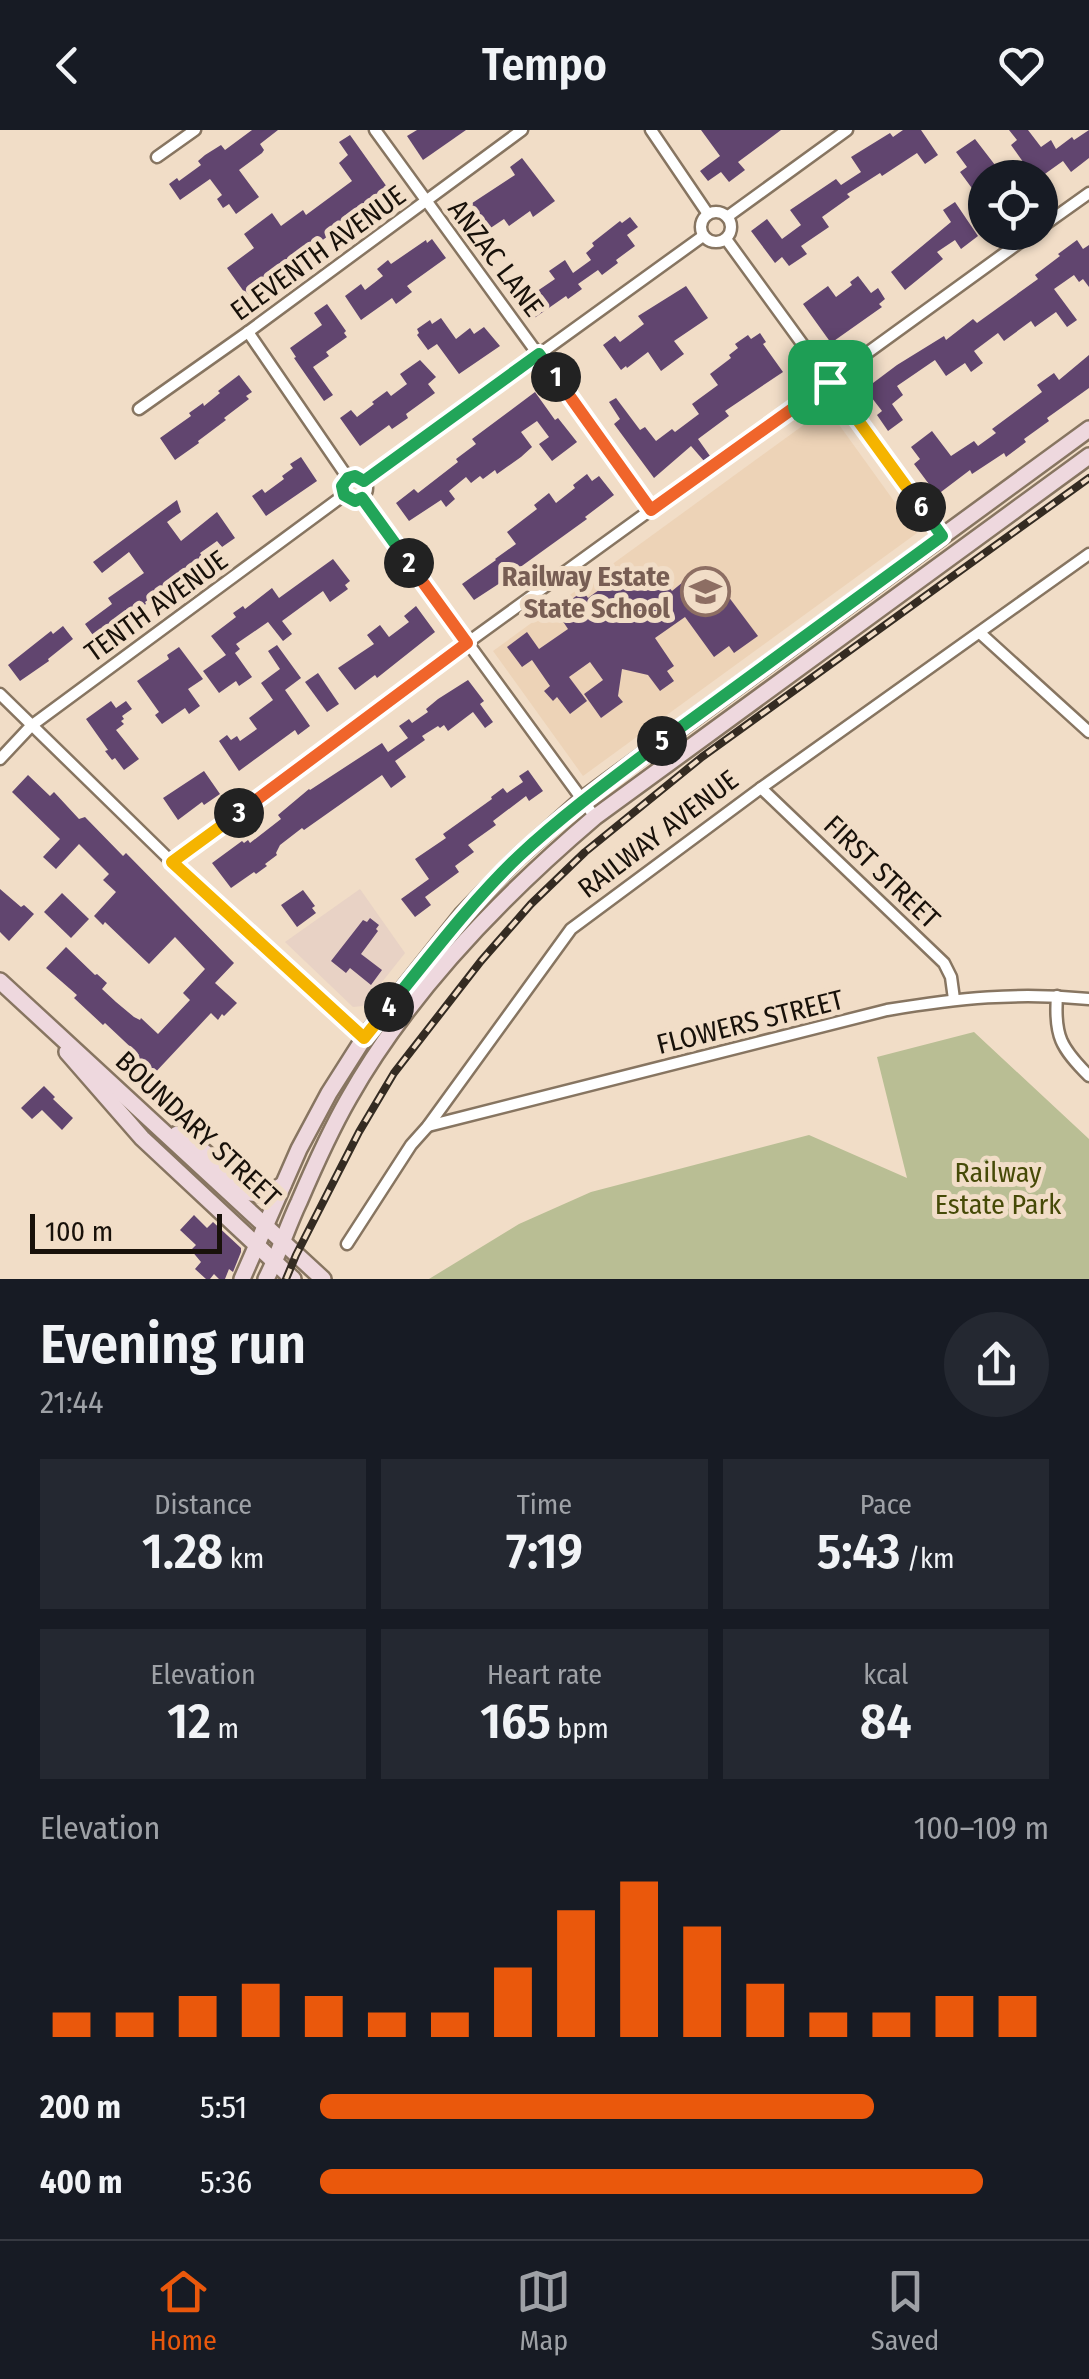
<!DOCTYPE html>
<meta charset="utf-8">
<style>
:root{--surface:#171b24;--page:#242831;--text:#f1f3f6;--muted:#9ea1a6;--line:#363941;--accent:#ea580c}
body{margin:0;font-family:"Fira Sans Condensed",sans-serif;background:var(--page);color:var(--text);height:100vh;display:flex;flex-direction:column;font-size:38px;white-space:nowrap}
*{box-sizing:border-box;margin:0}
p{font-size:32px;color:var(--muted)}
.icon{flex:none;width:55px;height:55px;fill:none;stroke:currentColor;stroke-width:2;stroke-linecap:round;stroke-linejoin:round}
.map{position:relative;height:1149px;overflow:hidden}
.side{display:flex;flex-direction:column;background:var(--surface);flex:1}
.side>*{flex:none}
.tools{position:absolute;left:968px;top:30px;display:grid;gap:20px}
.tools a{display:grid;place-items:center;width:90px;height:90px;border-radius:50%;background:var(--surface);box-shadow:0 2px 8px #0004;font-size:50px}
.scale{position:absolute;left:30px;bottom:25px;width:192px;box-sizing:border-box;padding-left:10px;border:5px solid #18110a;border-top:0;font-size:28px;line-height:35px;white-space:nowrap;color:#18110a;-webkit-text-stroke:8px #f1ddc7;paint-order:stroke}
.pin{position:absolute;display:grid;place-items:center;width:85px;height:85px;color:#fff;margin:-42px;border-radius:20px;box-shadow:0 5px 15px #0006}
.km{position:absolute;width:50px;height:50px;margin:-25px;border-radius:50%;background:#222;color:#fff;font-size:28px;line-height:50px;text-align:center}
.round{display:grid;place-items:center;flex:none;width:105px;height:105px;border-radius:52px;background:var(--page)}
.head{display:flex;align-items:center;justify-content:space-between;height:170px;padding:0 40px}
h1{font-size:55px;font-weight:600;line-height:75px}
.stats{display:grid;grid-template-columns:repeat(3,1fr);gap:15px;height:170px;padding:10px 40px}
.stats div{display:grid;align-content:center;border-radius:0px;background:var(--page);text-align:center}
.stats b{font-size:50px;font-weight:600}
.stats small{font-size:28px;font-weight:400}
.stats p{font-size:28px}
.chart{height:280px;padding:20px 40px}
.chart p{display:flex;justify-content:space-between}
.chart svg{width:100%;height:180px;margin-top:10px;stroke:var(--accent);stroke-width:6}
ul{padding:0 40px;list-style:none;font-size:32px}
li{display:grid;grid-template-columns:160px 120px 1fr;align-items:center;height:75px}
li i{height:25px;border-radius:12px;background:var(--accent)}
header{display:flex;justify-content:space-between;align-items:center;height:130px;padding:0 40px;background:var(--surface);font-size:45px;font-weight:600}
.dock{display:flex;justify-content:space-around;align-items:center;height:140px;border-top:2px solid var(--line);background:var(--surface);font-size:28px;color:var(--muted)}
.dock a{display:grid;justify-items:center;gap:5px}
.dock .current{color:var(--accent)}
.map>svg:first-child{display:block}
.commercial{fill:#e8d2c5}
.built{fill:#edd3b7}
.green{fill:#b9be94}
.building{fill:#61456f}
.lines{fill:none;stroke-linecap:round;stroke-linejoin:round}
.street-casing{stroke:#877561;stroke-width:15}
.secondary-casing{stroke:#877561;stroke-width:20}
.street{stroke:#fff;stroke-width:10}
.secondary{stroke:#eed8de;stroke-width:15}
.rail-casing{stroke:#342b22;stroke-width:8}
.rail{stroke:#f1ddc7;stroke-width:4;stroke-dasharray:11;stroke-linecap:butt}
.split-1-casing{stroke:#fff;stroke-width:20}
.split-2-casing{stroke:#fff;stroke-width:20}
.split-3-casing{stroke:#fff;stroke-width:20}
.split-4-casing{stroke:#fff;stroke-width:20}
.split-5-casing{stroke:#fff;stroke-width:20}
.split-6-casing{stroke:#fff;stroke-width:20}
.split-7-casing{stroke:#fff;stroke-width:20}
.split-1{stroke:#f0652b;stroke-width:12}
.split-2{stroke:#22a559;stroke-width:12}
.split-3{stroke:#f0652b;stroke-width:12}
.split-4{stroke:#f5b400;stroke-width:12}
.split-5{stroke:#22a559;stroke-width:12}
.split-6{stroke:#22a559;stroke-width:12}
.split-7{stroke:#f5b400;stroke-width:12}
.labels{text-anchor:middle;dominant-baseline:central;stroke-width:10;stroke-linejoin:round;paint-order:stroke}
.street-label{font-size:28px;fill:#18110a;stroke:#f1ddc7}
.education-label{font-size:28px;font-weight:bold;fill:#785e54;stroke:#f1ddc7;text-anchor:end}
.park-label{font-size:28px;fill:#464a07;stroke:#f1ddc7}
</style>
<header><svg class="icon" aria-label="back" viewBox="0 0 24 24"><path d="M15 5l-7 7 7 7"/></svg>Tempo<svg class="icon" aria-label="heart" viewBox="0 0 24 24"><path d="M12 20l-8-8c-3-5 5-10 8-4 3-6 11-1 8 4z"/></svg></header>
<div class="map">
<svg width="1089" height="1149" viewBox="0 0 1089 1149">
<rect width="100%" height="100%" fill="#f1ddc7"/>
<polygon class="commercial" points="360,759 405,823 363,876 353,877 285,812"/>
<polygon class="built" points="827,278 917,403 583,646 493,521"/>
<polygon class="green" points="974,902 1089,1009 1089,1149 429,1149 519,1094 591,1062 809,1005 907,1048 877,927"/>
<g class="building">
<polygon points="252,0 278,0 260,14 264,20 262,23 239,40 259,67 236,84 229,74 223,78 217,69 222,65 210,49 180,70 169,54 177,48 179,51 201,35 198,31 205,25 221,15 225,20"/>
<polygon points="417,0 466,0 423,30 407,6"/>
<polygon points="701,0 781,0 738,32 745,40 729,52 721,42 708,51 700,41 720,26"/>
<polygon points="903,0 921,0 938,25 925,34 917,23 882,46 880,43 847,64 850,67 822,87 829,97 801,116 807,124 789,136 782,127 775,133 751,101 767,89 782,109 801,95 790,80 836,49 841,55 861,42 851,27 890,3 893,7"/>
<polygon points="1009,0 1028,0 1041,17 1051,10 1056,19 1072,7 1074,10 1089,0 1089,28 1071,42 1063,31 1042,46 1039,41 1033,46 1011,15 1017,10"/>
<polygon points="350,5 387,57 363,74 371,84 361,91 356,85 312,118 309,114 268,145 271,149 247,166 227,138 254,118 244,104 272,83 281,96 303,80 306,85 352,51 339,33 348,25 339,12"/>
<polygon points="975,9 1005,48 985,48 985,76 960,42 967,37 956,22"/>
<polygon points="522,28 555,71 533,87 530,81 509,96 504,89 474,109 457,83 515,45 510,37"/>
<polygon points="955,72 978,106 961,119 955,110 937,122 943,129 905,160 891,142 951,92 943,80"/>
<polygon points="630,87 638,97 627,105 635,116 616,130 618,133 602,145 598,140 578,154 582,159 568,169 566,166 530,191 518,174 555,149 549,141 565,130 573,143 591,130 586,123 594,116 592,113 620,91 622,93"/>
<polygon points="432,109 446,128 407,156 412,162 396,174 392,168 361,190 345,166 361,154 365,160 383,146 377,139 388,130 391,134 426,110 427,113"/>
<polygon points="1077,110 1083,119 1089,115 1089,157 1083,149 1079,152 1074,145 1054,159 1077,190 1067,197 1056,182 1035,197 1031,191 1004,211 998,203 974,221 983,233 971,242 965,233 946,246 935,230 897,256 903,265 892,274 903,290 888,301 877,285 882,281 865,259 897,235 944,206 946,210 973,189 977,193 1038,149 1035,145 1060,126 1058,124"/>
<polygon points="858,146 871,163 878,158 885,169 879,174 882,177 831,213 803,174 828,156 836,167 852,155 850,152"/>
<polygon points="686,156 708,188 674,211 684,224 661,241 648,222 627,238 626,236 621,240 603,215 615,206 620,212 644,194 638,186"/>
<polygon points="327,174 346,201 344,203 347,207 326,222 329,226 313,237 333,265 324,271 294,228 296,227 290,218 322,195 314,183"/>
<polygon points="441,188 456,209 470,198 474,204 484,197 500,216 459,244 437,214 428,220 417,205 419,203 417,199 430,190 432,194"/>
<polygon points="760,203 766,212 763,214 783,242 725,281 729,286 698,309 710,326 704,331 691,316 654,348 614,294 620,289 609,272 616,268 640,300 645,297 656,311 672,299 675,302 699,284 692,274 718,255 710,244 731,228 729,225 738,218 735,214 748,205 751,209"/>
<polygon points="1089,225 1089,258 1047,288 1049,291 1024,309 1026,312 1006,327 1004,323 972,344 970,340 937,365 914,334 920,329 911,317 932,301 951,326 974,311 978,316 996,303 992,299 1042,262 1037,255 1054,243 1059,250"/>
<polygon points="420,230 436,247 428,254 435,263 406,284 408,288 392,299 389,295 360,316 340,288 351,280 357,287 374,274 372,272 387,261 391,266 407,254 400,244"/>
<polygon points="239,245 252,262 246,266 249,269 224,288 226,290 198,311 199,313 175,330 160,308 191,286 189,283 203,273 204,276 220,263 218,261"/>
<polygon points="535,262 555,290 558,288 577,312 552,331 539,314 549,307 537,291 521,302 532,317 521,327 497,344 495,340 483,349 480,346 471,353 466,347 449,361 455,369 446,377 441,370 409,391 396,373 414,359 418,363 458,332 456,329 476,314 472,309"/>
<polygon points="301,327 317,351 266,386 252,366 262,359 265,363 284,349 282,346 293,338 290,334"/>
<polygon points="587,344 592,351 599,346 614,365 585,387 587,389 519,438 520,440 474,470 462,454 496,430 495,429 516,414 507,402 537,379 534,375 549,363 556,373 575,358 573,355"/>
<polygon points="177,370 181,382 167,392 181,411 217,382 235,408 222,417 217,411 200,423 205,430 194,439 193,437 145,472 146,474 123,490 121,487 95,508 85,494 112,474 108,468 144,443 129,422 102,443 93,432"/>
<polygon points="333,429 350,451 345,455 348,459 330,472 323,461 282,491 292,504 283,511 268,492 236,514 240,519 235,523 252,547 239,556 236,551 219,563 203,541 226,525 211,506 236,487 233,483 243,476 245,479 272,458 279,468"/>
<polygon points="650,433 672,461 683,452 697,471 702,468 710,480 728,466 758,506 734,523 729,516 714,527 685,487 655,508 674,536 667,541 674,551 660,561 648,545 622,539 618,566 623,572 601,588 584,564 603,550 590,532 569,547 587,571 570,584 557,567 553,571 544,561 550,556 532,530 522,537 507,517 527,502 539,519 568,499 556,481 583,461 588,468 625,441 630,448"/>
<polygon points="416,476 435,502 377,548 375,545 355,560 338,538 374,514 367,505 380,495 389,507 409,492 404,486"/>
<polygon points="63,496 73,509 48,529 49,531 20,551 8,535 51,501 53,504"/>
<polygon points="277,515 301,548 285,560 310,596 298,605 295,600 239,641 219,611 227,605 231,610 237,606 240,611 257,599 249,588 273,570 261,553 280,539 268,521"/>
<polygon points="179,517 203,549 188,559 200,576 189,584 185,578 162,594 155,585 159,582 137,551 169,529 167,525"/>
<polygon points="318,543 339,574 327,582 305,552"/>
<polygon points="468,550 484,571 480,574 493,592 485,598 473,582 448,601 444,595 440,598 438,596 422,606 425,610 395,631 406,647 391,658 382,645 304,700 302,698 280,715 276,723 277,725 265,734 267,736 256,744 254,742 231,758 212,733 242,711 244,713 248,710 250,713 281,689 278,685 309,659 310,660 382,613 388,622 408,608 399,596 409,589 412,593 428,582 426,579 438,569"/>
<polygon points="111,571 116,578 126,571 132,579 122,586 124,589 121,591 124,594 116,600 139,629 124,640 115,628 112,630 105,621 108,620 86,589"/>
<polygon points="528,640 543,661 529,671 526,666 493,691 496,695 468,715 474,722 455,736 459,742 425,767 431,775 415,787 401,769 429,749 415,729 446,708 443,704 492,669 491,667 503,658 507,663 523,652 519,646"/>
<polygon points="204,641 220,664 204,675 202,672 178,690 163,668"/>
<polygon points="28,645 50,666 54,662 79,689 85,687 123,726 126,723 234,833 215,853 237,873 224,886 222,884 218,890 211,883 151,947 133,931 139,925 105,893 103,895 74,868 77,865 46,838 66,817 95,845 97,844 107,853 102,859 116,872 134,887 140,890 141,888 158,904 190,870 183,863 205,839 175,807 149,834 105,792 103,795 94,786 116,762 103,750 109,744 79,714 56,739 43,727 60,709 12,662"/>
<polygon points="0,759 21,777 24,775 34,784 9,811 0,802"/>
<polygon points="303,760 315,776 312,778 316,783 297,797 281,775"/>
<polygon points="62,763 89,789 71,808 44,782"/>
<polygon points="370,788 379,795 376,799 378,801 361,824 382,840 371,855 350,838 346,843 331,831 363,790 367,792"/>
<polygon points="44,956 55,967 53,969 73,988 62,1000 42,980 32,989 21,978"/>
<polygon points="194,1085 207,1098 213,1092 241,1118 241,1122 233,1142 229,1139 225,1149 219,1149 214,1144 210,1149 206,1149 195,1139 201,1132 191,1120 196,1115 180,1100"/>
</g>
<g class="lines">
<defs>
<g id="street">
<polyline points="375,0 651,380"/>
<polyline points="651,0 708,84"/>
<polyline points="157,27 195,0"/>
<circle cx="716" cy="97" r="15"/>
<polyline points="727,87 847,0"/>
<polyline points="1040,98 1089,63"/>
<polyline points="726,109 942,406"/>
<polyline points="248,202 348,348"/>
<polyline points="139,279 248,202 522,0"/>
<circle cx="355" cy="358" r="12"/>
<polyline points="364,351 703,106"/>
<polyline points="362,368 595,687"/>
<polyline points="980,503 1089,602"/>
<polyline points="0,564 172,732 364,908"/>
<polyline points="0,629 31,596 344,365"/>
<polyline points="761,658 944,833 951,847 954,869"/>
<polyline points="172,732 467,513 1034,102"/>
<path d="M1057 866C1054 906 1061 918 1089 946"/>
<path d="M428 996 887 880C959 868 1016 862 1089 869"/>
<polyline points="347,1114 411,1015 428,996 571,799 761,658 1089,424"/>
</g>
<g id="secondary">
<polyline points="0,851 323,1149"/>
<polyline points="67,922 142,1008 293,1149"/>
<polyline points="177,1004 200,1018 250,1063 266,1064 283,1055"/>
<polyline points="242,1149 299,1019 329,963 364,908 462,785 517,728 582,670 1089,299"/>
<path d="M266 1149C279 1124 287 1097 299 1072 314 1037 330 1001 349 968 410 860 501 767 595 687L1089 326"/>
</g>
</defs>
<use href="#street" class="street-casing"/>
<use href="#secondary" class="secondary-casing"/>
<use href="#street" class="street"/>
<use href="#secondary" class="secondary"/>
<defs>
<polyline id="rail" points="286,1149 296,1125 359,1002 394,943 481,831 531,774 585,722 702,627 1089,348"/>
</defs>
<use href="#rail" class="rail-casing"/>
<use href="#rail" class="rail"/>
</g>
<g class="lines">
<defs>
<polyline id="split-1" points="556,247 651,380 830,252"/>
<polyline id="split-2" points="409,433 362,368 355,371 344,365 342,356 348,348 355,346 364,351 539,224 556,247"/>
<polyline id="split-3" points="239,683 467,513 409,433"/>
<polyline id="split-4" points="239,683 172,732 364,908 389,877"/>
<path id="split-5" d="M389 877C431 825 471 772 519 726 564 684 613 648 662 611"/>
<polyline id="split-6" points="662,611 942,406 921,377"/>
<polyline id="split-7" points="830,252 921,377"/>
</defs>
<use href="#split-1" class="split-1-casing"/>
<use href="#split-2" class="split-2-casing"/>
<use href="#split-3" class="split-3-casing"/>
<use href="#split-4" class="split-4-casing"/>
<use href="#split-5" class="split-5-casing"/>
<use href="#split-6" class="split-6-casing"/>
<use href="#split-7" class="split-7-casing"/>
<use href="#split-1" class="split-1"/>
<use href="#split-2" class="split-2"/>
<use href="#split-3" class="split-3"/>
<use href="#split-4" class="split-4"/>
<use href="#split-5" class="split-5"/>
<use href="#split-6" class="split-6"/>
<use href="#split-7" class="split-7"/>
</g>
<defs>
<symbol id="school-ring" viewBox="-11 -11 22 22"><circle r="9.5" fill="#f1ddc7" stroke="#8d6e63" stroke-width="1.5"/><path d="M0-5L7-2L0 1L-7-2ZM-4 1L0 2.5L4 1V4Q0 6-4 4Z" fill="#8d6e63"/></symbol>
</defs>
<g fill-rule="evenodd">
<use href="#school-ring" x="678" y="434" width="55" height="55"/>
</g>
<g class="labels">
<g class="street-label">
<text transform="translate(318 123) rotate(-36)">ELEVENTH AVENUE</text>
<text transform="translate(496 128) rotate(53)">ANZAC LANE</text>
<text transform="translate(156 476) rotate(-36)">TENTH AVENUE</text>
<text transform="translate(658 704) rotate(-37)">RAILWAY AVENUE</text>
<text transform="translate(882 742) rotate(44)">FIRST STREET</text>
<text transform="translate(750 892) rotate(-14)">FLOWERS STREET</text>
<text transform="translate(198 999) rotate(43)">BOUNDARY STREET</text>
</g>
<g class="education-label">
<text x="670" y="446">Railway Estate<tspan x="670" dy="32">State School</tspan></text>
</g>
<g class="park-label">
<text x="998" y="1042">Railway<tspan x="998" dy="32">Estate Park</tspan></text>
</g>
</g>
</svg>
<div class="tools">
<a><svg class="icon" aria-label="locate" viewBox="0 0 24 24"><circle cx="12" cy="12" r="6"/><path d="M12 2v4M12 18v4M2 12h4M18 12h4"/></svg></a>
</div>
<div class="scale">100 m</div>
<div class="pin" style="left:830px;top:252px;background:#1e9e55"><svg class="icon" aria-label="arrive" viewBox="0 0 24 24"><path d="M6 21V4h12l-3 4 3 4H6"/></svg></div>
<b class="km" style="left:556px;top:247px">1</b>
<b class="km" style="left:409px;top:433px">2</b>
<b class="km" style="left:239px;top:683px">3</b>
<b class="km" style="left:389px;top:877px">4</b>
<b class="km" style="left:662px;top:611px">5</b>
<b class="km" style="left:921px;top:377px">6</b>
</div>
<section class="side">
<div class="head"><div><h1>Evening run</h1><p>21:44</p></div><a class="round"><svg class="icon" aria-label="share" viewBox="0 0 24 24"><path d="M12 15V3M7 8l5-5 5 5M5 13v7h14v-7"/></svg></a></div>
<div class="stats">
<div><p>Distance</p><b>1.28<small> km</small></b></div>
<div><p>Time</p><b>7:19</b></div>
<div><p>Pace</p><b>5:43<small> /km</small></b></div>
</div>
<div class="stats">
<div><p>Elevation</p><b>12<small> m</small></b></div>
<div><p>Heart rate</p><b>165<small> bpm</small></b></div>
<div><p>kcal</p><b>84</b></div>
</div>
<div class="chart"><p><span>Elevation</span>100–109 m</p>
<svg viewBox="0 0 160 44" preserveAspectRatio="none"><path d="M5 44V38M15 44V38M25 44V34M35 44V31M45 44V34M55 44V38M65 44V38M75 44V27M85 44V13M95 44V6M105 44V17M115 44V31M125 44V38M135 44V38M145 44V34M155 44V34"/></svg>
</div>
<ul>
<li><b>200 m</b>5:51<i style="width:76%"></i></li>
<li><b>400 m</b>5:36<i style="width:91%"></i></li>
</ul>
</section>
<nav class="dock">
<a class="current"><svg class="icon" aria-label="home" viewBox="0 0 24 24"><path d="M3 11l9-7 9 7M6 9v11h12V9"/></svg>Home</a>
<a><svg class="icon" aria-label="map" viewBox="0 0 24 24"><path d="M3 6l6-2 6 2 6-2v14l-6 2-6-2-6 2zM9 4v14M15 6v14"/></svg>Map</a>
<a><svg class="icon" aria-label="saved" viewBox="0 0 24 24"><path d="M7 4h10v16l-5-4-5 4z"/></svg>Saved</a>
</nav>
